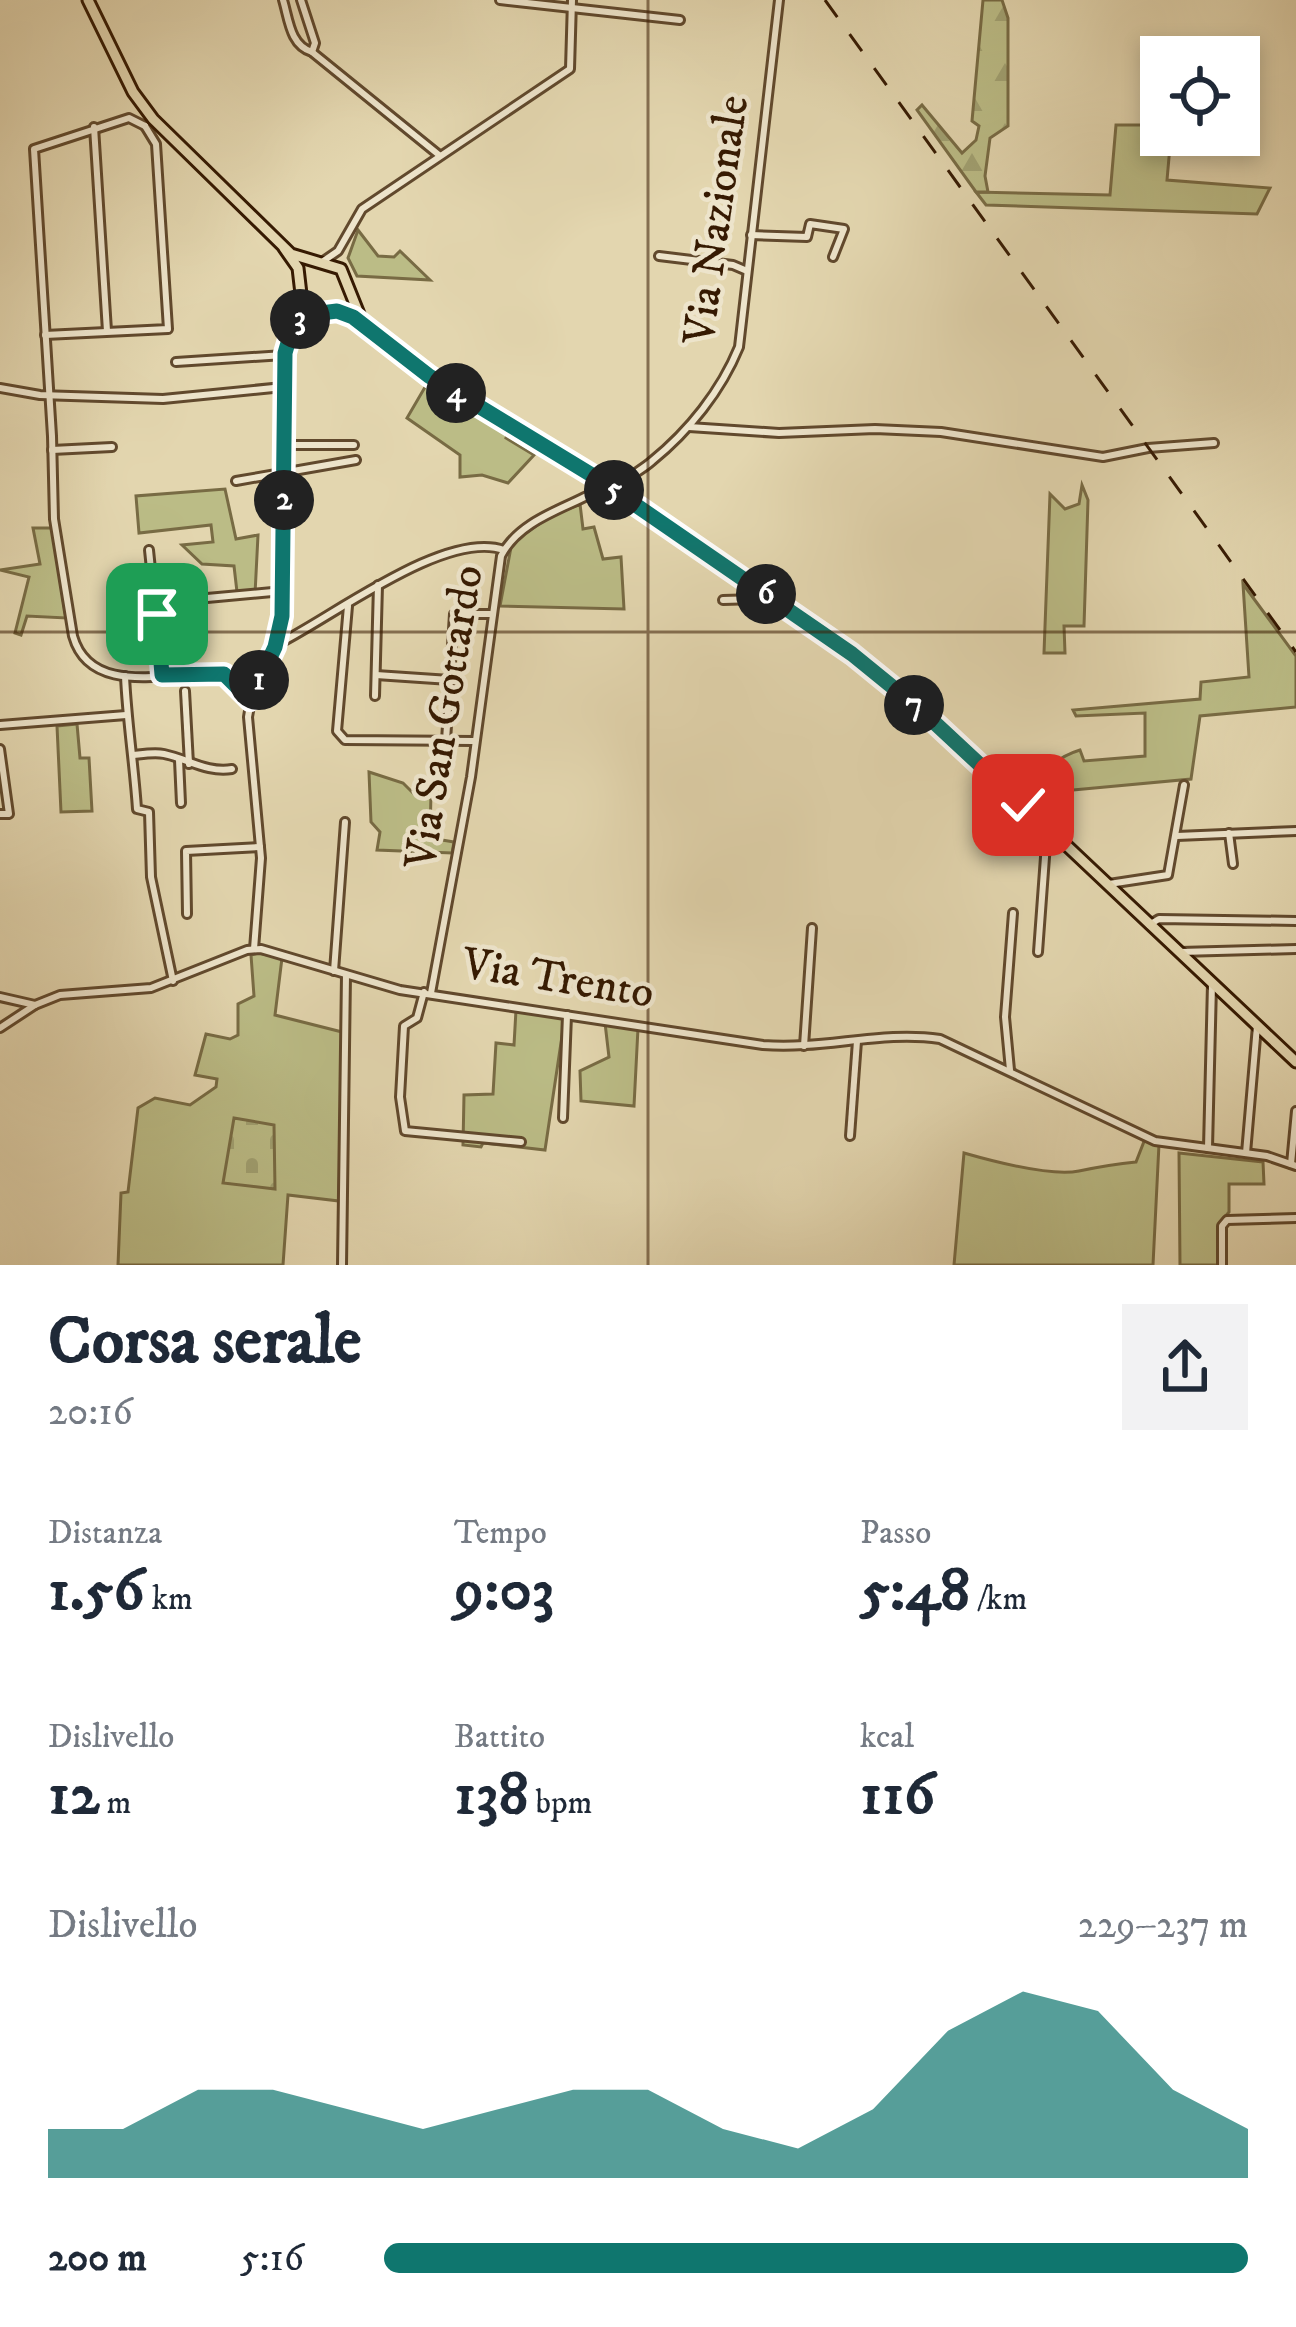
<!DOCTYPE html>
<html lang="it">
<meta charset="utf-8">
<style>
:root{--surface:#fff;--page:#f2f2f3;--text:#1f2937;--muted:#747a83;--accent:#0f766e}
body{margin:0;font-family:"IM FELL DW Pica",serif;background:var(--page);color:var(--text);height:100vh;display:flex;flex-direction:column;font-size:45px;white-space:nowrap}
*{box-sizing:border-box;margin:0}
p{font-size:39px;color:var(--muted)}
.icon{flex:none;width:66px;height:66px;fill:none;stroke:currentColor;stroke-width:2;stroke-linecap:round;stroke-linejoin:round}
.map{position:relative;height:1265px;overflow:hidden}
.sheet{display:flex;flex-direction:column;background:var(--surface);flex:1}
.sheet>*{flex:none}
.tools{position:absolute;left:1140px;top:36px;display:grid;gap:24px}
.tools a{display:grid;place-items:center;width:120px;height:120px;border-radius:0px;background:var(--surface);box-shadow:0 6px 18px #0003;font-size:60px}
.pin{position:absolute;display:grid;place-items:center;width:102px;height:102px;color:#fff;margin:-51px;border-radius:24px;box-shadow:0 6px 18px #0006}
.km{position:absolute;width:60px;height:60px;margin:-30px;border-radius:50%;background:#222;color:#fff;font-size:33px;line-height:60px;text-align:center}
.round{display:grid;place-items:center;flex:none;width:126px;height:126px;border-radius:0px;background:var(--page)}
.headline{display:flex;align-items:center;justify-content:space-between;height:204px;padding:0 48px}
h1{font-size:66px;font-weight:800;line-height:90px}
.metrics{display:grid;grid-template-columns:repeat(3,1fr);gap:18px;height:204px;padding:12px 48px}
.metrics div{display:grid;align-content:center}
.metrics b{font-size:60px;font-weight:800}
.metrics small{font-size:33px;font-weight:400}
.metrics p{font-size:33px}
.chart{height:336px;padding:24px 48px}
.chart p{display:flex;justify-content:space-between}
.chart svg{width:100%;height:216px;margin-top:12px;fill:var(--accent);opacity:.7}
ul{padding:0 48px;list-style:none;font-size:39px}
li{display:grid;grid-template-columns:192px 144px 1fr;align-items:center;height:90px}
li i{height:30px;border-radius:15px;background:var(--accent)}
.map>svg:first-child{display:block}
.grass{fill:#bbbc86;stroke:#786b44;stroke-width:3}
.forest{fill:url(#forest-firs);stroke:#786b44;stroke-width:3}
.cemetery{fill:url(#cemetery-stones);stroke:#786b44;stroke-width:3}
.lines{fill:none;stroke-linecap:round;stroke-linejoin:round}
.minor-casing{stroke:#61492d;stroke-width:12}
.major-casing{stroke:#361a02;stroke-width:15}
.minor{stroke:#ede4cb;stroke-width:6}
.major{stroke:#e3d6af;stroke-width:9}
.rail{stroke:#361a02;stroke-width:3;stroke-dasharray:21 21;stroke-linecap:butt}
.route-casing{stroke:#fff;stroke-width:24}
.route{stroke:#0f766e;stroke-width:15}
.grid{fill:none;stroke:#361a02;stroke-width:3;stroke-opacity:0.55}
.labels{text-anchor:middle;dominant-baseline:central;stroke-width:9;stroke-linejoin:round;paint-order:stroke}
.street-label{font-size:45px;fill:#361a02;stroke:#ede4cb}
</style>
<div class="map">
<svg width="1296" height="1265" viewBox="0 0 1296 1265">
<defs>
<pattern id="forest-firs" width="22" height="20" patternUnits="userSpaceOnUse" patternTransform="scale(3)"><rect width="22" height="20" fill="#bbbc86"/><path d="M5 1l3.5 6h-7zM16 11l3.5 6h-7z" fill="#a1a172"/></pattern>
<pattern id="cemetery-stones" width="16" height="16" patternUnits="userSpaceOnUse" patternTransform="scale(3)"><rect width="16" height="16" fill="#bbbc86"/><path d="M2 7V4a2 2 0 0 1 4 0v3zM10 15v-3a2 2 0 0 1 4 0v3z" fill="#a1a172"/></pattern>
</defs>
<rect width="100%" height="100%" fill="#e3d6af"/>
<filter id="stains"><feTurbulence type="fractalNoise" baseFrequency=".00167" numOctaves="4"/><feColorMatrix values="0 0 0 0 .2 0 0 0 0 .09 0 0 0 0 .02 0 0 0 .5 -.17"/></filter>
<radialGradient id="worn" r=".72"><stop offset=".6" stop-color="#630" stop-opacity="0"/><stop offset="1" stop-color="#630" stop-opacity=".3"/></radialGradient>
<g class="grass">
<polygon points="1116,125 1161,125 1161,135 1171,135 1167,180 1270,188 1257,214 986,205 976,192 1110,195"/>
<polygon points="358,230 378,256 394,257 400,251 430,280 357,276 348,258"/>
<polygon points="428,382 509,432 506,438 534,455 508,483 482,475 460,477 460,455 407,418"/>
<polygon points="1082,485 1088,500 1084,626 1064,626 1065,653 1044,653 1050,494 1065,509 1079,504"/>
<polygon points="225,489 236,539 258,535 255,594 237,592 234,566 202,564 182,545 213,542 211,525 139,533 136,496"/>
<polygon points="580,504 583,529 594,527 603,559 621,557 624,609 500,606 512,542 551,516"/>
<polygon points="33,528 52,528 66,618 27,616 21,635 15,633 29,577 0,570 40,564"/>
<path d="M1243 584 1296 656V707L1200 716 1191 779 1030 794C1045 771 1054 758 1080 750L1084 761 1145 756V713L1076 716 1073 710 1200 699 1201 682 1249 677Z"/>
<polygon points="77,724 80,758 89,758 92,811 61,812 57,726"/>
<polygon points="369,772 403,783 414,794 431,792 430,838 454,842 452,853 377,850 380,832 371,822"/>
<polygon points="258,953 282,958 275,1015 342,1032 339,1201 288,1195 283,1265 118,1265 121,1193 128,1192 138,1108 155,1098 190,1105 216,1087 217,1079 195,1075 206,1034 230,1039 238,1035 238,1004 254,996 251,955"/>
<polygon points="516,1010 565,1016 545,1150 483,1143 481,1147 463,1145 464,1095 493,1094 496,1043 514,1045"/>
<polygon points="605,1023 638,1028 634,1106 581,1101 580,1071 609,1057"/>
<path d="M1145 1139 1159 1144 1153 1265H954L964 1153C992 1161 1050 1177 1079 1171 1098 1167 1115 1164 1136 1162Z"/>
<polygon points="1179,1153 1263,1162 1264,1184 1229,1184 1229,1212 1220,1223 1220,1265 1180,1265"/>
</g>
<polygon class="forest" points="983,0 1002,0 1008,18 1008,126 990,138 985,176 988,192 976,192 917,110 922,105 962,153 976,140 979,126 972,121"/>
<polygon class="cemetery" points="234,1118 274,1125 275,1189 223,1183"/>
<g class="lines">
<defs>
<g id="minor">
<path d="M283 0C289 20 290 45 312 52L439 155"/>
<polyline points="301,0 315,43 312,52"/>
<polyline points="500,0 680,20"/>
<path d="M145 126 129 118 34 149 52 436 54 519 73 636C91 700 176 669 224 674L250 700"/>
<polyline points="94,127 107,331"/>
<polyline points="751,235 807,237 810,224 844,229 833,257"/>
<polyline points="659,256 733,265 747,271"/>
<polyline points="322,262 338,251 362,209 570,69 572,0"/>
<polyline points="45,335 168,329 156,144 145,126"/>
<polyline points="289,338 300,319 317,311"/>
<polyline points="176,362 284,355"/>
<polyline points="0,388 40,395 163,399 283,387"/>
<polyline points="689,427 779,433 875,429 941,432 1103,457 1148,448 1214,443"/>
<polyline points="284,445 354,445"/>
<polyline points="52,450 112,447"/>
<polyline points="236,481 356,460"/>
<path d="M615 490C624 478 641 471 652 461 689 431 721 391 739 347L779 0"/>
<polyline points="149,550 162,675"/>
<polyline points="207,598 283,591"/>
<polyline points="723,600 758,599 764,592"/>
<polyline points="348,606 337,731 345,740 474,741"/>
<path d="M276 645C330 619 445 529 504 550"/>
<polyline points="376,675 450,680"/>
<path d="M125 676C127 721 134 764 137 809L149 812 151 877 173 981"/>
<polyline points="185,691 189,764"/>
<polyline points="375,696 378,585"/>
<polyline points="0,725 126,715"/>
<polyline points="446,741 454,614 490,614"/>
<polyline points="0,749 9,814 0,814"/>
<path d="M134 755C143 754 155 752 164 754 188 759 207 773 232 769"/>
<polyline points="179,760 181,803"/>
<polyline points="1229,833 1233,864"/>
<polyline points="1177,836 1296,831"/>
<polyline points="1109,884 1168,875 1184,785"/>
<polyline points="187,914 186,851 260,847"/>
<polyline points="1149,925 1159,919 1296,921"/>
<path d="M254 949 261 858 248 717C253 681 276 652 282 616L285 343 300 298"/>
<polyline points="1038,952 1047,830"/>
<polyline points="1180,952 1296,949"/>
<polyline points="334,971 345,822"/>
<polyline points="424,992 417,1018 404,1026 400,1097 405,1131 521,1142"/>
<path d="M431 993 471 777 501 556C517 524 556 511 587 496"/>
<polyline points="0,997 35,1005"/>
<path d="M0 1028 35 1005 60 995 151 988 247 950 261 949 400 990 763 1045C823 1050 882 1030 940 1039L1155 1141 1267 1156 1296 1166"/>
<polyline points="804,1046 812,928"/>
<polyline points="1010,1070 1005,1017 1013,913"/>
<polyline points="563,1118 567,1015"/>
<polyline points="850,1136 857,1041"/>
<polyline points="1208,1148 1212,984"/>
<polyline points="1246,1153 1257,1026"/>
<polyline points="1291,1164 1296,1111"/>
<polyline points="342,1265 346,975"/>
<polyline points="1222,1265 1222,1226 1227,1220 1296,1218"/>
</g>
<g id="major">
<polyline points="88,0 133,92 153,119 291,254 341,269 361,319"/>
<polyline points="284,248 298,268 301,294 310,307 353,317 429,375 595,477 870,667 958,743 1296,1062"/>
</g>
</defs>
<use href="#minor" class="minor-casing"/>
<use href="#major" class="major-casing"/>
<use href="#minor" class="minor"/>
<use href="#major" class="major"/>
<polyline class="rail" points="825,0 1296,652"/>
</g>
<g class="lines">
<defs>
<polyline id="route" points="157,614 162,675 224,674 250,700 275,647 282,616 285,353 292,329 305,315 337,311 353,317 429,376 595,477 852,654 922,711 1023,805"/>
</defs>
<use href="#route" class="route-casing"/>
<use href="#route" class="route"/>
</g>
<path class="grid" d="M648 0V1265M0 632H1296"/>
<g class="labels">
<g class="street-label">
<text transform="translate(717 220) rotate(-82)">Via Nazionale</text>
<text transform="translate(445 717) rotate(-81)">Via San Gottardo</text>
<text transform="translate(558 979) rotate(9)">Via Trento</text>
</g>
</g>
<rect width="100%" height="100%" filter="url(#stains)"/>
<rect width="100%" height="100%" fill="url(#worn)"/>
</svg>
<div class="tools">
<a><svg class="icon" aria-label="locate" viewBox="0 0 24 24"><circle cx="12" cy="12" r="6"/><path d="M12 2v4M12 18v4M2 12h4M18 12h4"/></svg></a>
</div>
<div class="pin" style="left:157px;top:614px;background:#1e9e55"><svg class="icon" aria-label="arrive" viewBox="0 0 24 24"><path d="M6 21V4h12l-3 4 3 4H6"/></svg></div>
<div class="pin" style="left:1023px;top:805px;background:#d93025"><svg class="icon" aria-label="check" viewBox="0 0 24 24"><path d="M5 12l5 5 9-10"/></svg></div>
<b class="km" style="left:259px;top:680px">1</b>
<b class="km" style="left:284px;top:500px">2</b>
<b class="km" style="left:300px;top:319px">3</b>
<b class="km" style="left:456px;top:393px">4</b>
<b class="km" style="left:614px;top:490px">5</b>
<b class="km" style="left:766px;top:594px">6</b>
<b class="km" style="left:914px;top:705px">7</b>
</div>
<section class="sheet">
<div class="headline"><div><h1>Corsa serale</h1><p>20:16</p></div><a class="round"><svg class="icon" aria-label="share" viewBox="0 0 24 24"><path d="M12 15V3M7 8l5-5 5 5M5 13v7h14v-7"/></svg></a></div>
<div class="metrics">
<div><p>Distanza</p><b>1.56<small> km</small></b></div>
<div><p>Tempo</p><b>9:03</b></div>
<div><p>Passo</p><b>5:48<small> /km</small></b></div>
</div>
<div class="metrics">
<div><p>Dislivello</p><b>12<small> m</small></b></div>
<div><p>Battito</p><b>138<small> bpm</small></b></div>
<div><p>kcal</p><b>116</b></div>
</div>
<div class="chart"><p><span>Dislivello</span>229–237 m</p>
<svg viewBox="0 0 160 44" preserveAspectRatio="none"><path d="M0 44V34L10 34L20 26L30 26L40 30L50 34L60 30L70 26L80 26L90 34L100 38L110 30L120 14L130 6L140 10L150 26L160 34V44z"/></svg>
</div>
<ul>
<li><b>200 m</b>5:16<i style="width:100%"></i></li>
</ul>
</section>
